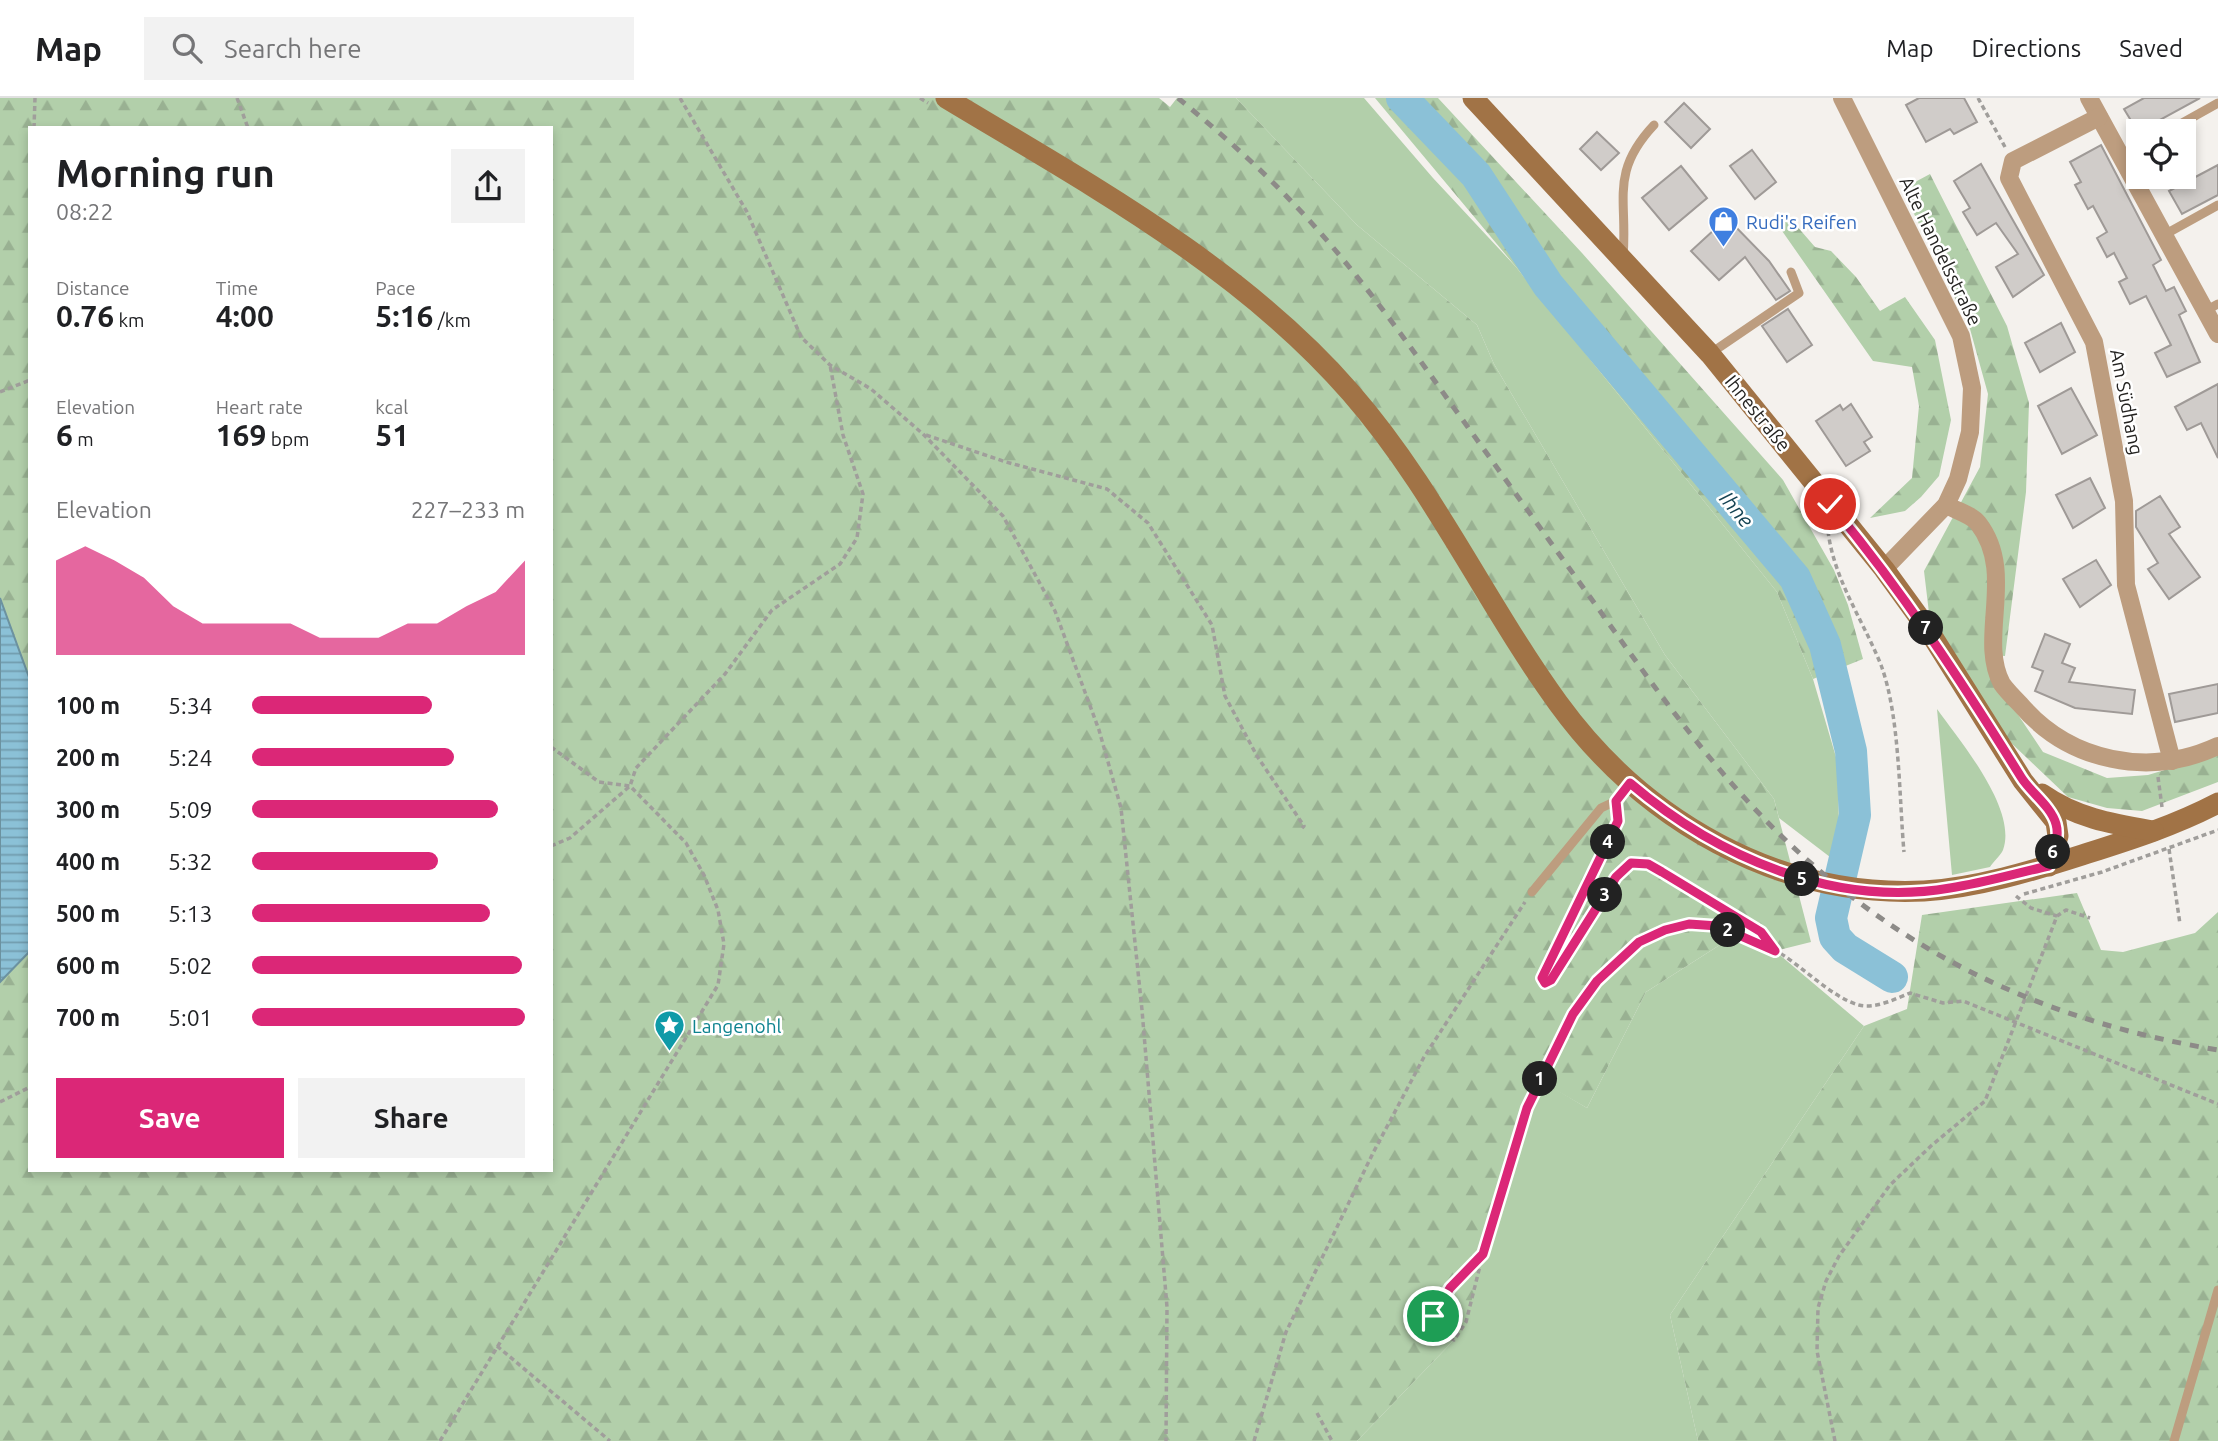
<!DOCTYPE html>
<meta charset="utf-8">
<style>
:root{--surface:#fff;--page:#f2f2f2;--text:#202124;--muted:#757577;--line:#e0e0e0;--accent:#db2777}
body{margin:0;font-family:Ubuntu,sans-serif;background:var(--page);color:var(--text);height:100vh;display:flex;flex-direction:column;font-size:26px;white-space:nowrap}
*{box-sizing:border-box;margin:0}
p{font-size:23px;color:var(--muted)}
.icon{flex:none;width:38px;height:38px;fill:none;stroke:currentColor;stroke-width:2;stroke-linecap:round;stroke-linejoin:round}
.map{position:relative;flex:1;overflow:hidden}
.sheet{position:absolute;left:28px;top:28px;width:525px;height:1046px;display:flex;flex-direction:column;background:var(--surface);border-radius:0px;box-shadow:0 4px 10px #0003}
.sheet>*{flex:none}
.tools{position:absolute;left:2126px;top:21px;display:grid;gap:14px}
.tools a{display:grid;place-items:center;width:70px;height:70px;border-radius:0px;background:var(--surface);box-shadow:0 4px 10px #0003;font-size:35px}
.pin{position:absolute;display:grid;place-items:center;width:60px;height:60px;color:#fff;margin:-30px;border:4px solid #fff;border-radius:50%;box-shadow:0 2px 7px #0007}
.km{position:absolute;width:35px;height:35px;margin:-18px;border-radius:50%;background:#222;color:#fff;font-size:19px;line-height:35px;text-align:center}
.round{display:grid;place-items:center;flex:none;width:74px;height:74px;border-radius:0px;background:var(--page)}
.headline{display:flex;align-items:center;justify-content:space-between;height:119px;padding:0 28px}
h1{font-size:38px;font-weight:700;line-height:52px}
.metrics{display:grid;grid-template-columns:repeat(3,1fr);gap:10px;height:119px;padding:7px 28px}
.metrics div{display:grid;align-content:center}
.metrics b{font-size:30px;font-weight:700}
.metrics small{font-size:19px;font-weight:400}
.metrics p{font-size:19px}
.chart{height:196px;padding:14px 28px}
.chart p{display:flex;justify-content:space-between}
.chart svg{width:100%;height:126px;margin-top:7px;fill:var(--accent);opacity:.7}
.action{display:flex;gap:14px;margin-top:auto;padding:14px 28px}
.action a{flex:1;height:80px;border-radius:0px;background:var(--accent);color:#fff;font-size:28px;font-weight:700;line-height:80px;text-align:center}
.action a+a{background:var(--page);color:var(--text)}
ul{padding:0 28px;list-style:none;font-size:23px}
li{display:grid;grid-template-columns:112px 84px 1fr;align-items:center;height:52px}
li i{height:18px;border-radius:9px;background:var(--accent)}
header{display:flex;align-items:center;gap:42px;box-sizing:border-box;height:98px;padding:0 35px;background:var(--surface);border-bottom:2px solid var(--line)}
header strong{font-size:33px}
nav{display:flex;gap:38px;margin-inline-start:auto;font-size:24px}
.search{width:490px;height:63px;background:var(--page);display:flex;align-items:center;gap:18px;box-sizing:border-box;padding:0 24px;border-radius:0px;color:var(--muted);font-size:26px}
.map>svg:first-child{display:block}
.green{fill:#b2cfaa}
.forest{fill:url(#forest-firs)}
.water{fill:url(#water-rules);stroke:#6c92a0;stroke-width:2}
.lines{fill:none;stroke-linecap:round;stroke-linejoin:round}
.river{stroke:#8bc1d7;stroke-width:32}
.building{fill:#d0ccc9;stroke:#9f9a97;stroke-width:2}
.path{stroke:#a09e9b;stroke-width:3.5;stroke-dasharray:5 3.5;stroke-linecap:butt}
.lane{stroke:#bd9d7f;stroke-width:9}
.street{stroke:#bd9d7f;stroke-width:18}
.secondary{stroke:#a17346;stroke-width:21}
.rail{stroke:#8d8b88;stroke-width:5;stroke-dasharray:9 9;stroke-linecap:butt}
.route-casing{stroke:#fff;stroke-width:14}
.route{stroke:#db2777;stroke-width:9}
.labels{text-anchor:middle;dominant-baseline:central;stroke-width:5;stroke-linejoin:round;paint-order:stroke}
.shop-label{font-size:19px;fill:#366cbe;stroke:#fff;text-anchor:start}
.street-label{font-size:19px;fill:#242321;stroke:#fff}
.culture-label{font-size:19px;fill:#0d838f;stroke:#fff;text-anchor:start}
.water-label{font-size:21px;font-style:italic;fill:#164454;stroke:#fff}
</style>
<header>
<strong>Map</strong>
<div class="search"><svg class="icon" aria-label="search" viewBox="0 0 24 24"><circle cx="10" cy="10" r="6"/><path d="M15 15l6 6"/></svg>Search here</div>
<nav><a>Map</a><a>Directions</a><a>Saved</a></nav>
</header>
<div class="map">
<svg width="2218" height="1343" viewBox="0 0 2218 1343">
<defs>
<pattern id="forest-firs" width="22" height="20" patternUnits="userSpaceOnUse" patternTransform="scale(1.75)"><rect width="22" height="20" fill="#b2cfaa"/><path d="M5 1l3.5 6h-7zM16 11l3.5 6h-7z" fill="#99b192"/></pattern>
<pattern id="water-rules" width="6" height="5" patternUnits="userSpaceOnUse" patternTransform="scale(1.75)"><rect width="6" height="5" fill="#8bc1d7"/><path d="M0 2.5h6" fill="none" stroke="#719cae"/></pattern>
</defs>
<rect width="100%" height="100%" fill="#f4f1ed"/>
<g class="green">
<polygon points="1236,0 1364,0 1433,80 1516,169 1777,494 1813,581 1838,666 1839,739 1830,759 1779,720 1774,701 1665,557 1494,266 1477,227 1357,127"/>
<path d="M1937 611C1959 642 2018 711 2003 752 2001 757 1993 764 1990 769L1952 777Z"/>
<polygon points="1737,836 1775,853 1864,928 1670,1217 1698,1343 1357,1343 1454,1242 1527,1010 1540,982 1587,1010 1646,894"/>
</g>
<g class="forest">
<path d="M0 0H1159L1170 9 1177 0H1236L1357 127 1477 227 1494 266 1665 557 1774 701 1811 844 1775 853 1737 836 1646 894 1587 1010 1540 983C1516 1036 1501 1095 1484 1152 1475 1183 1473 1215 1454 1242L1357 1343H0V884L30 853V1073H551V30H30V582L0 500Z"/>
<polygon points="1375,0 1438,0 1582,155 1783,382 1834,472 1848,507 1863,561 1813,581 1777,494 1516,169"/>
<polygon points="1930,76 2007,228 2029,305 2026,394 2005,558 1990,557 1998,587 2043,654 2107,680 2148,677 2218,656 2218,684 2142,713 2107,710 2068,699 2007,641 1929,515 1924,473 1980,369 1988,296 1970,231 1902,91"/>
<polygon points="1789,119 1815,149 1831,153 1856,179 1880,213 1905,199 1935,242 1951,322 1939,378 1921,399 1905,413 1870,420 1912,380 1919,308 1912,269 1873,263 1780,130"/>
<polygon points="2077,795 2101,852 2123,854 2195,835 2218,814 2218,1343 1698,1343 1670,1217 1864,928 1907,911 1922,817"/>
</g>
<polygon class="water" points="0,500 30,582 30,853 0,884"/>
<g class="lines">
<polyline class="river" points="1402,0 1476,77 1548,187 1795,480 1825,547 1851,653 1855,717 1831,820 1835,839 1845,850 1892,879"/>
</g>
<g class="building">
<polygon points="1919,0 1964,0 1977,24 1954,36 1950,31 1926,44 1906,7"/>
<polygon points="2144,0 2200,0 2138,34 2124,11"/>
<polygon points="1684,5 1710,31 1691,50 1665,24"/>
<polygon points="1597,34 1619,55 1601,72 1580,51"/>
<polygon points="2101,47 2161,162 2153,167 2166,193 2174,189 2186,213 2179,217 2200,264 2167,279 2155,255 2171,247 2146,198 2130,206 2119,184 2127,180 2114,155 2107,159 2097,140 2107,134 2093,108 2088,111 2075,87 2081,84 2070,64"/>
<polygon points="1752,52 1776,84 1755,101 1730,68"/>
<polygon points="1981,66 2044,177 2013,199 1996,169 2018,156 1996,125 1977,137 1963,114 1970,110 1954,83"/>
<polygon points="2218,67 2218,97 2182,116 2169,93"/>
<polygon points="1681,68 1707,100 1669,132 1642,100"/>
<polygon points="1727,120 1769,163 1790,193 1776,202 1745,159 1719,182 1691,153"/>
<polygon points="1788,211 1812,247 1787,264 1762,228"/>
<polygon points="2061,225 2075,254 2040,274 2025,245"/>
<polygon points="2218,286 2218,360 2201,325 2187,332 2175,309"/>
<polygon points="2071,290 2097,337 2062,356 2038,308"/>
<polygon points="1851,306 1872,339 1864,344 1870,353 1846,368 1816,323 1840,307 1843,312"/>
<polygon points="2090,380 2105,410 2073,430 2056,397"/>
<polygon points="2160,398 2180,429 2169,436 2200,479 2169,501 2148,471 2158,465 2136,429 2136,413"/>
<polygon points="2096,462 2111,487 2080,509 2063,481"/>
<polygon points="2045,536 2070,546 2062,565 2075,570 2069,584 2135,592 2132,616 2075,610 2035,593 2043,573 2032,569"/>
<polygon points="2218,586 2218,615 2175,624 2169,596"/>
</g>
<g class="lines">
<g class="path">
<polyline points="237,0 248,30"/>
<polyline points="680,0 747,114 801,239 830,267 871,291 923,336 1003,418 1055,513 1099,632 1121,710 1142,912 1167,1209 1166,1343"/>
<polyline points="920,0 928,5"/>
<polyline points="1978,0 2005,49"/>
<polyline points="34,30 35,0"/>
<polyline points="0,294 30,282"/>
<polyline points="926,337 1006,364 1107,391 1148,425 1212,527 1225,598 1257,658 1304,728 1302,730"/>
<path d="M1828 433C1834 482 1863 522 1881 567 1900 618 1899 699 1904 754"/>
<polyline points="2158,679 2162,709"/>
<polyline points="1617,715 1618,723 1542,880 1545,885 1551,882 1616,779 1631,765 1648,766 1662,774 1761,834 1774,851"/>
<polyline points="551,748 570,740 630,688 636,670 725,576 772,512 840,466 857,440 863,396 843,337 830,267"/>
<polyline points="2169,751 2180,826"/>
<polyline points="2024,796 2102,774 2218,732"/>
<polyline points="2016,798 2031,810 2057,818"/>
<polyline points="0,1004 30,989"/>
<path d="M1483 1156C1463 1176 1432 1200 1434 1231L1454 1242 1466 1224 1483 1156 1484 1155C1512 1062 1568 832 1690 826 1718 825 1750 839 1775 852 1800 866 1832 900 1859 907 1876 911 1895 901 1910 895L1943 905 1963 903 2218 1006"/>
<polyline points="497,1248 610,1343"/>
<polyline points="1317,1315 1332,1343"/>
<polyline points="440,1343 718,887 724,846 718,812 704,777 686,745 630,688 599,684 551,649"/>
<polyline points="1254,1343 1286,1234 1373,1055 1424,959 1525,804"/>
<polyline points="1835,1343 1817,1253 1818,1210 1826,1183 1839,1158 1890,1087 1932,1047 1985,1003 2057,818 2066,812 2090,820"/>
</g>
<g class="lane">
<polyline points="2168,33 2218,5"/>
<polyline points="2121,59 2138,50"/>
<polyline points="2164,137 2218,107"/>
<path d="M1623 159C1628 102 1609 75 1654 27"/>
<polyline points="2205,213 2218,206"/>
<polyline points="1711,255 1799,195 1791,174"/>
<polyline points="1532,794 1601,710 1616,703 1630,685"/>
<polyline points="2174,1343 2218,1192"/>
</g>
<g class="street">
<polyline points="1842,0 1961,238 1972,290 1970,334 1958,381 1946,407 1884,471"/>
<polyline points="2089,0 2218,236"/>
<polyline points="2099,19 2013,63 2009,80 2094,244 2124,403 2126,487 2172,663"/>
<path d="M1946 407C1955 412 1972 417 1978 425 2017 475 1977 540 2002 586 2007 593 2014 600 2020 606 2069 664 2149 680 2218 648"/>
</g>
<g class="secondary">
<path d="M946 0C1087 85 1242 169 1351 295 1433 389 1485 504 1558 605 1643 722 1777 800 1924 793 1976 790 2032 773 2082 757 2129 742 2174 728 2218 705"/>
<polyline points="1473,0 1710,256 1884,471 1929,533 2023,683 2056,724 2058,738 2049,768"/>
<path d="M2042 696C2076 720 2113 726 2153 733"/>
</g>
<path class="rail" d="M1178 0C1218 33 1256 66 1291 103 1350 164 1400 234 1449 303 1496 368 1543 434 1590 499 1657 593 1725 691 1813 767 1932 871 2063 926 2218 952"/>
</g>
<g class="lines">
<defs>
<path id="route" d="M1433 1218 1450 1190 1483 1156 1527 1010 1573 916 1597 883 1639 844 1665 832 1689 826 1718 828 1775 853 1761 834 1662 774 1648 766 1631 765 1616 779 1551 882 1545 885 1542 880 1618 723 1616 703 1630 685C1717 759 1834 810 1950 790 1984 785 2017 775 2049 768 2053 754 2060 740 2056 726 2051 708 2030 694 2021 679 1962 584 1902 492 1830 406"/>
</defs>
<use href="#route" class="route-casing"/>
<use href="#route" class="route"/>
</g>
<defs>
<symbol id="shop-pin" viewBox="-11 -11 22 30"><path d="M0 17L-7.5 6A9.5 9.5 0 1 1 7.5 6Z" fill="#3f7fe0" stroke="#fff"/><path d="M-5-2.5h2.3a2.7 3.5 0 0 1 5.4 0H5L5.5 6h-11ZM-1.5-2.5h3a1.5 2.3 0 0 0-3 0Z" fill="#fff"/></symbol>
<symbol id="sight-pin" viewBox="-11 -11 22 30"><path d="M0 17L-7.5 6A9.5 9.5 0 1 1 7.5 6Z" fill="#0f9aa8" stroke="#fff"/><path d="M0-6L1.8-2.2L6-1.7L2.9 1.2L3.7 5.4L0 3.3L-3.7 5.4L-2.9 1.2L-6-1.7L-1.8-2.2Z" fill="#fff"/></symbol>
</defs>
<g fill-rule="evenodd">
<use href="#shop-pin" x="1706" y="106" width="35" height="47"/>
<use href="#sight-pin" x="652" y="910" width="35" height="47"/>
</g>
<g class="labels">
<g class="shop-label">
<text x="1746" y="124">Rudi's Reifen</text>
</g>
<g class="street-label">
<text transform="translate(1941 153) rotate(64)">Alte Handelsstraße</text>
<text transform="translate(2127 304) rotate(79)">Am Südhang</text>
<text transform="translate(1758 315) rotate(51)">Ihnestraße</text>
</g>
<g class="culture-label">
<text x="692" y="928">Langenohl</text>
</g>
<g class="water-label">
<text transform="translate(1737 411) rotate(50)">Ihne</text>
</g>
</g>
</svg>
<div class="tools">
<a><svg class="icon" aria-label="locate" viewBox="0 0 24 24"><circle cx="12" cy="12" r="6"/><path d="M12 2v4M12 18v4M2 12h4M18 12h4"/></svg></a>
</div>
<div class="pin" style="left:1433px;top:1218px;background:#1e9e55"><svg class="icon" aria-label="arrive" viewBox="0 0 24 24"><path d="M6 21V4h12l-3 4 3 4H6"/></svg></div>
<div class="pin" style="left:1830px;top:406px;background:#d93025"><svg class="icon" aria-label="check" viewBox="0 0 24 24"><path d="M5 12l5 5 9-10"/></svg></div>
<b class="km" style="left:1540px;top:981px">1</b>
<b class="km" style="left:1728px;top:832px">2</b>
<b class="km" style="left:1605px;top:797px">3</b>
<b class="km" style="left:1608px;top:744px">4</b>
<b class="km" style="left:1802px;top:781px">5</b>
<b class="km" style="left:2053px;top:754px">6</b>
<b class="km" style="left:1926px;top:530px">7</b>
<section class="sheet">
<div class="headline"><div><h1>Morning run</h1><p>08:22</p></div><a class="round"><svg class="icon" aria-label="share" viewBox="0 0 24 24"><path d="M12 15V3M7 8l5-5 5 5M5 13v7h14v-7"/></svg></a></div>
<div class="metrics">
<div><p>Distance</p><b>0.76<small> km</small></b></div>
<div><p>Time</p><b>4:00</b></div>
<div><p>Pace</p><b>5:16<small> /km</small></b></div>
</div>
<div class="metrics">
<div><p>Elevation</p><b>6<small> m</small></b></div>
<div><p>Heart rate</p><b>169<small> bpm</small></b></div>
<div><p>kcal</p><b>51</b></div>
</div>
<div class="chart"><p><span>Elevation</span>227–233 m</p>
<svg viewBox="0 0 160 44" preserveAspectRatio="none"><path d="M0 44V11L10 6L20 11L30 17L40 27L50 33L60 33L70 33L80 33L90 38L100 38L110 38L120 33L130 33L140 27L150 22L160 11V44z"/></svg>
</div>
<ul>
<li><b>100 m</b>5:34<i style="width:66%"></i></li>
<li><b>200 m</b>5:24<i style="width:74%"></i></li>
<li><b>300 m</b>5:09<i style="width:90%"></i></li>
<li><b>400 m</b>5:32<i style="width:68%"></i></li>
<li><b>500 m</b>5:13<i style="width:87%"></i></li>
<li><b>600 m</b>5:02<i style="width:99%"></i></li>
<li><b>700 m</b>5:01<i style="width:100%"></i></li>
</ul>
<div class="action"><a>Save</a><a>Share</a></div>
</section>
</div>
